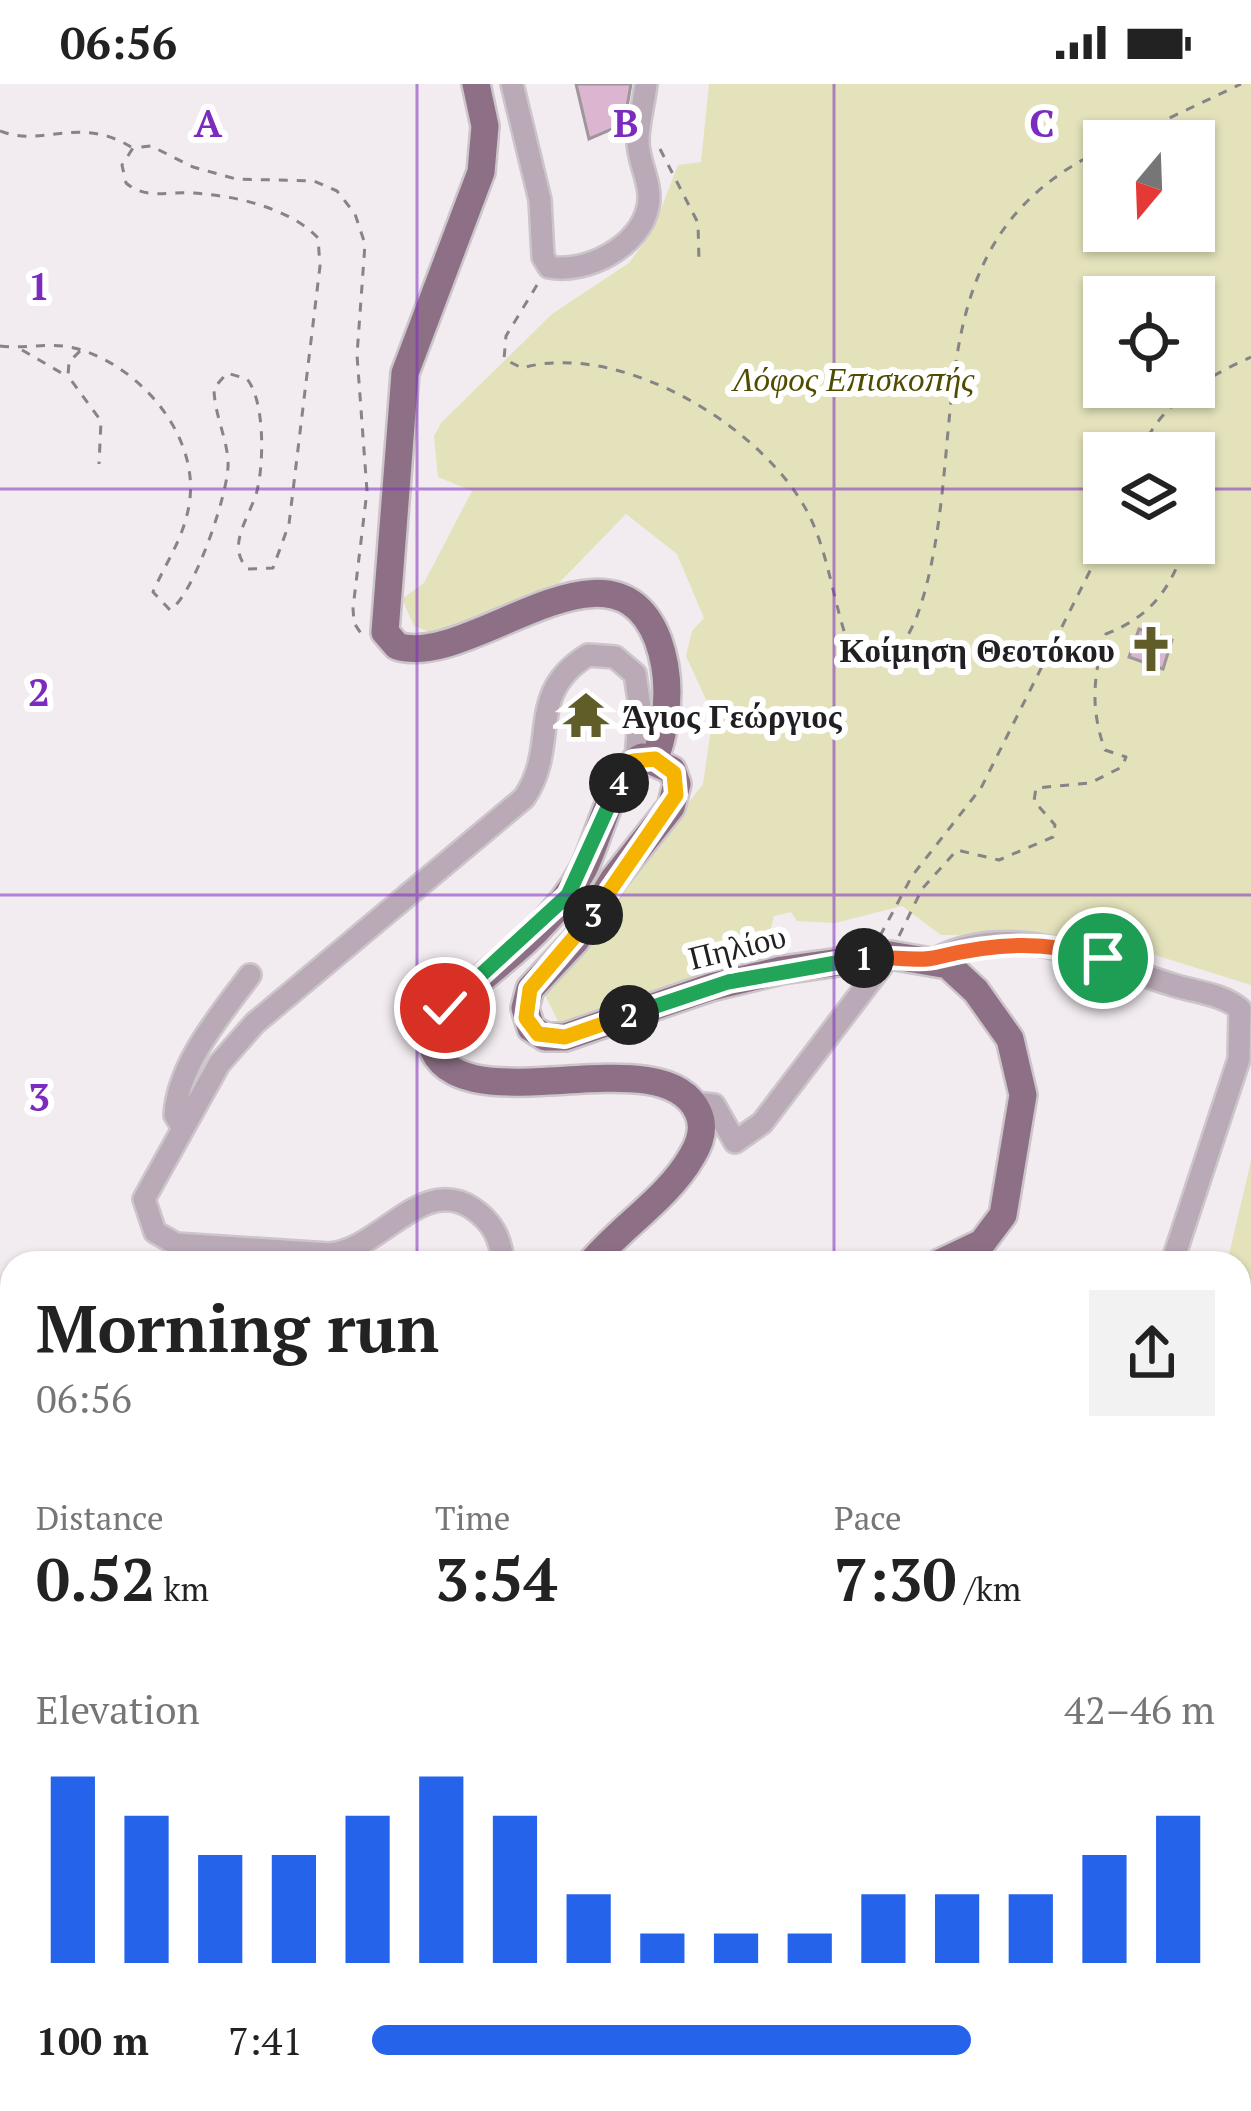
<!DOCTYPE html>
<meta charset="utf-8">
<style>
:root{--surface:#fff;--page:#f2f2f2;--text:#222;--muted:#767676;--accent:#2563eb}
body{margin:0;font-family:"PT Serif",serif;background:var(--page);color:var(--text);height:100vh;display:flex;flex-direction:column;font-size:45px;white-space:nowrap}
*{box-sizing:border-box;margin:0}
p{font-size:39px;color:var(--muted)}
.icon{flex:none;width:66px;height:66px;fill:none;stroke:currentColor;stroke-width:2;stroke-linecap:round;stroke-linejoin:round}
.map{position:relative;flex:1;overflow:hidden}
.panel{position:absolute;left:0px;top:1167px;width:1251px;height:861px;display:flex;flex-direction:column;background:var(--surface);border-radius:36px 36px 0 0;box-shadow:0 3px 9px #0004}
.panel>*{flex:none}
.needle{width:78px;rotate:199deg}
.controls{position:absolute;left:1083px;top:36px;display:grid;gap:24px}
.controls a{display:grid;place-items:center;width:132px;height:132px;border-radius:0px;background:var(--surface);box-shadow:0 3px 9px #0004;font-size:60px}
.pin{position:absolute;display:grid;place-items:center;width:102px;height:102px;color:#fff;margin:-51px;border:6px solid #fff;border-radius:50%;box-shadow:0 3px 12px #0007}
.km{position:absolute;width:60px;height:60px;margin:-30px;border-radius:50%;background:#222;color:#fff;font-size:33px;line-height:60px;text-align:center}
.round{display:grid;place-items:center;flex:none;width:126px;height:126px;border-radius:0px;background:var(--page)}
.summary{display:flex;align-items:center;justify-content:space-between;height:204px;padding:0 36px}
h1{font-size:66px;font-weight:800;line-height:90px}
.metrics{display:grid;grid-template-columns:repeat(3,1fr);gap:18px;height:204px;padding:12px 36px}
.metrics div{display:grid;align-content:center}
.metrics b{font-size:60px;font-weight:800}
.metrics small{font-size:33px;font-weight:400}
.metrics p{font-size:33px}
.chart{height:336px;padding:24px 36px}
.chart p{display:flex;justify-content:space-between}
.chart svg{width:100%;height:216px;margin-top:12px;stroke:var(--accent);stroke-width:6}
ul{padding:0 36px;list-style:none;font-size:39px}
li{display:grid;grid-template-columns:192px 144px 1fr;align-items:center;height:90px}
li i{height:30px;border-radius:15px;background:var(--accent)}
.status{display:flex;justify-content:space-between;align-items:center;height:84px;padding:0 60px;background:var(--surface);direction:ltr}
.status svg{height:33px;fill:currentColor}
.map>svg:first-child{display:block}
.green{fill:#e3e2bb;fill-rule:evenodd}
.building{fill:#dcb5d1;stroke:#9d969b;stroke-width:3}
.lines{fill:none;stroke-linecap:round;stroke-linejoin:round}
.minor-casing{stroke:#ccc6cb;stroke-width:26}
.major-casing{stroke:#ccc6cb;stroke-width:32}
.path{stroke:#878386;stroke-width:3;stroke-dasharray:9 9;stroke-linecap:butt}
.minor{stroke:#baa9b6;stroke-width:21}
.major{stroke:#8e7086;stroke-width:27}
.split-1-casing{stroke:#fff;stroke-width:24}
.split-2-casing{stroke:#fff;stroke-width:24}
.split-3-casing{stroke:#fff;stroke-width:24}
.split-4-casing{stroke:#fff;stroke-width:24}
.split-5-casing{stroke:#fff;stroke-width:24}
.split-1{stroke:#f0652b;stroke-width:15}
.split-2{stroke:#22a559;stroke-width:15}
.split-3{stroke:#f5b400;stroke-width:15}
.split-4{stroke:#f5b400;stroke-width:15}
.split-5{stroke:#22a559;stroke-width:15}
.grid{fill:none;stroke:#7b2cbf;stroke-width:3;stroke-opacity:0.55}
.labels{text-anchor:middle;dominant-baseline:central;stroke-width:12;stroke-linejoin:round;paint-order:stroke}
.park-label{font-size:33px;font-style:italic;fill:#504c00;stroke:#fff}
.poi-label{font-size:33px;font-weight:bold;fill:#211f21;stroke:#fff;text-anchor:end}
.street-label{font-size:33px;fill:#211f21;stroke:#fff}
.grid-label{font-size:39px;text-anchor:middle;font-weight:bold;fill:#7b2cbf;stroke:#fff;stroke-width:12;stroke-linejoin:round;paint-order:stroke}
</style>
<div class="status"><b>06:56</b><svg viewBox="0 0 49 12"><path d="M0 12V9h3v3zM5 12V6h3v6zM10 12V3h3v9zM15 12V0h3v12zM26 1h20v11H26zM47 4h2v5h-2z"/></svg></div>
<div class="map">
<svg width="1251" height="2027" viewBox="0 0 1251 2027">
<rect width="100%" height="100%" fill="#f2ebf0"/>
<g class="green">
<path d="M709 0H1251V901L1094 852 941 851 902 822 835 839 797 837 791 828 774 832 766 863 748 866 744 875 560 941 543 907 703 700 713 631 686 572 692 547 704 534 677 470 626 430 559 499 433 549 414 542 402 515 424 499 472 407 438 393 434 352 441 339 552 230 629 179 652 148 678 81 701 78ZM1104 57H1194V147H1104ZM1104 213H1194V303H1104ZM1104 369H1194V459H1104Z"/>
<polygon points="1251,1077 1251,1209 1239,1209 1239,1179 1227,1179"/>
</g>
<g class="building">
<polygon points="576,0 631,0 624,40 589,55"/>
<polygon points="1139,545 1172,556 1163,585 1129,573"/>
</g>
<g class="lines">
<defs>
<g id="minor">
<path d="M512 0 540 116 543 173 549 183C586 190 640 163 648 123 653 100 638 80 638 57 638 39 644 19 646 0"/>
<path d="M935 875C1012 835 1097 877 1170 900 1193 908 1221 909 1240 925L1239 975 1172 1179"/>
<polyline points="693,1019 714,1021 735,1058 762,1039 890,871"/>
<path d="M183 1044 175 1031C178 980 221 930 250 891"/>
<path d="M503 1179C501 1155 493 1138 472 1124 421 1091 380 1167 329 1170L176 1160 155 1148 144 1115 219 980 255 939 524 714C560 662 524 610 588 571L615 573 635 590 640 623 636 675"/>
<polyline points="0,1359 12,1363"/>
<polyline points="1239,1405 1251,1405"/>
<polyline points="0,1587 12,1593"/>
<polyline points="1239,1735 1251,1734"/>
<polyline points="0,1810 12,1802"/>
<polyline points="0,1944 12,1942"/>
<polyline points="508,2016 511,2027"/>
<polyline points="783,2016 786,2027"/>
<polyline points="920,2016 920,2027"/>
<polyline points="1144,2016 1150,2027"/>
<polyline points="543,2025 543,2027"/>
<polyline points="77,2027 81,2016"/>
<polyline points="1198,2027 1251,2025"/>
</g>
<g id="major">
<path d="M476 0 485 42 481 88 405 289 385 548 397 562C469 586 612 437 658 556 672 595 668 637 655 675"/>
<path d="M591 1179C621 1143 669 1113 692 1072 700 1059 705 1043 698 1028 661 946 441 1053 429 949L439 930C489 886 551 846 583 786 598 758 614 684 642 673L672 686 677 700 671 723 613 796 576 856 530 905 525 924 531 944 545 953H565L711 903 782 886 890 871 948 881 976 907 1010 955 1023 1011 1003 1131 982 1159 940 1179"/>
<polyline points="1239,1611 1251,1617"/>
<polyline points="0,1701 12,1719"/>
<polyline points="210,2016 216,2027"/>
<polyline points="625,2027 625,2016"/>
</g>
</defs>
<use href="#minor" class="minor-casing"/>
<use href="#major" class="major-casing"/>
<g class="path">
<path d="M0 47C43 64 79 31 131 63"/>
<polyline points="1121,57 1241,0"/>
<polyline points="660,65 698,139 699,178"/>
<path d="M537 201 506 252 504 275 522 284C620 256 766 343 810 433 830 475 834 524 851 567L859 578 877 582C907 564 916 538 925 507 970 338 913 154 1104 65"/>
<path d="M0 262C24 265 51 258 74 264 136 279 197 347 190 414 186 451 167 476 153 508L170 526C193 513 230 406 228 378 227 353 214 330 214 304L227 289 247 295C265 317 264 379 257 407 250 433 225 462 248 485L273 484 289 440 320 182 318 154C289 123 232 111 191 109 167 107 146 116 126 99L122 81 133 64 151 62 193 83 236 95 314 97 337 107 355 130 365 160 357 271 367 407 353 524 354 539 364 554"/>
<polyline points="22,266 65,291"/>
<polyline points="80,267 69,278 68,292 101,337 99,380"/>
<path d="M1141 369C1157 321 1207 293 1251 273"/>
<polyline points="1194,438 1211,426"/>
<polyline points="880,852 912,792 981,704 1104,459"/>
<path d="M899 852 922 805 957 766 999 776 1053 753 1055 741 1034 717 1036 704 1090 699 1122 683 1126 673 1105 666C1090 625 1093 590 1106 550 1152 532 1171 504 1186 459"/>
</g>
<use href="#minor" class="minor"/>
<use href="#major" class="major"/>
</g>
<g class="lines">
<defs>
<path id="split-1" d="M864 874C887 871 918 879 938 873 996 859 1044 856 1103 874"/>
<polyline id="split-2" points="629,931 728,898 864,874"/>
<polyline id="split-3" points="593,831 530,905 526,934 538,950 565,953 629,931"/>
<polyline id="split-4" points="593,831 676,711 674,689 655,675 633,677 619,699"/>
<polyline id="split-5" points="445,924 568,811 619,699"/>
</defs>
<use href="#split-1" class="split-1-casing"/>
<use href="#split-2" class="split-2-casing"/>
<use href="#split-3" class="split-3-casing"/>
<use href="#split-4" class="split-4-casing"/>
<use href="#split-5" class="split-5-casing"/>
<use href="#split-1" class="split-1"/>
<use href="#split-2" class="split-2"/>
<use href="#split-3" class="split-3"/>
<use href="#split-4" class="split-4"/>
<use href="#split-5" class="split-5"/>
</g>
<path class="grid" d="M417 0V1179M834 0V1179M0 405H1104M1194 405H1251M0 811H1251M0 1216H12M1239 1216H1251M0 1622H12M1239 1622H1251M417 2016V2027M834 2016V2027"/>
<defs>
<symbol id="church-bare" viewBox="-9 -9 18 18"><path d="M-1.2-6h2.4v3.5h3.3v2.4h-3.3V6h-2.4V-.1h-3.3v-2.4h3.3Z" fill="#605d29" stroke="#fff" stroke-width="2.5" paint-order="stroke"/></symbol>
<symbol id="temple-bare" viewBox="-9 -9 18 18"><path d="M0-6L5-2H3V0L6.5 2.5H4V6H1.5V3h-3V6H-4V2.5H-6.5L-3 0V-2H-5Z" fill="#605d29" stroke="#fff" stroke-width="2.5" paint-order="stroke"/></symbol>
</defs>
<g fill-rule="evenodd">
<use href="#church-bare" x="1118" y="532" width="66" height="66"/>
<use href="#temple-bare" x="553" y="598" width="66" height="66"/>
</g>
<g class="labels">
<g class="park-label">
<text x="854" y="294">Λόφος Επισκοπής</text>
</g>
<g class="poi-label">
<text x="1115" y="565">Κοίμηση Θεοτόκου</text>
<text x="622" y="631" text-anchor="start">Άγιος Γεώργιος</text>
</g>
<g class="street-label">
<text transform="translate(737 862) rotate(-14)">Πηλίου</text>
</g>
</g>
<g class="grid-label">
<text x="208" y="53">A</text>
<text x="626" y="53">B</text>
<text x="1042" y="53">C</text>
<text x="39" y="216">1</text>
<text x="39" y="622">2</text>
<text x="39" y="1027">3</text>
</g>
</svg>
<div class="controls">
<a><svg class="needle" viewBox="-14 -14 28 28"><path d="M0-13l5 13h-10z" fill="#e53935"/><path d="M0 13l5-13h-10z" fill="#767676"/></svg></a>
<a><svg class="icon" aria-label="locate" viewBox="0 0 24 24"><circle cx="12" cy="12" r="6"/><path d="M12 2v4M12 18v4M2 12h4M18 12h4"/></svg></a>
<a><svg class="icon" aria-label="layers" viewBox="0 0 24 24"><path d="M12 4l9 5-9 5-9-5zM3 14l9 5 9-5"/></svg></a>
</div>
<div class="pin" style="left:1103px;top:874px;background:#1e9e55"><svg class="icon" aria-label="arrive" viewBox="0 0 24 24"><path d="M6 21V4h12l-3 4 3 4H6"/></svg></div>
<div class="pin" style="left:445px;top:924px;background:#d93025"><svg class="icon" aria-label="check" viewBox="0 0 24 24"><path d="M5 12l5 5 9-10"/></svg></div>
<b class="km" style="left:864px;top:874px">1</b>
<b class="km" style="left:629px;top:931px">2</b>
<b class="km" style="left:593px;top:831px">3</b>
<b class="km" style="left:619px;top:699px">4</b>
<section class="panel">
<div class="summary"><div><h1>Morning run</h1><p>06:56</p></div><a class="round"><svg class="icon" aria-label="share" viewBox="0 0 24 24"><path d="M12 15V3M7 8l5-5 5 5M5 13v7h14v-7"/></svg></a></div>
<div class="metrics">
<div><p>Distance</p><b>0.52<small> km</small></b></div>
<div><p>Time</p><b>3:54</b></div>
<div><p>Pace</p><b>7:30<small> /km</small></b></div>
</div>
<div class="chart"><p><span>Elevation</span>42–46 m</p>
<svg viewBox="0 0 160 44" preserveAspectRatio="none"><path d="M5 44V6M15 44V14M25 44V22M35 44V22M45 44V14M55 44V6M65 44V14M75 44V30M85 44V38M95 44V38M105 44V38M115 44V30M125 44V30M135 44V30M145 44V22M155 44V14"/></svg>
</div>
<ul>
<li><b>100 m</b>7:41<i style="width:71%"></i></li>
</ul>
</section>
</div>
